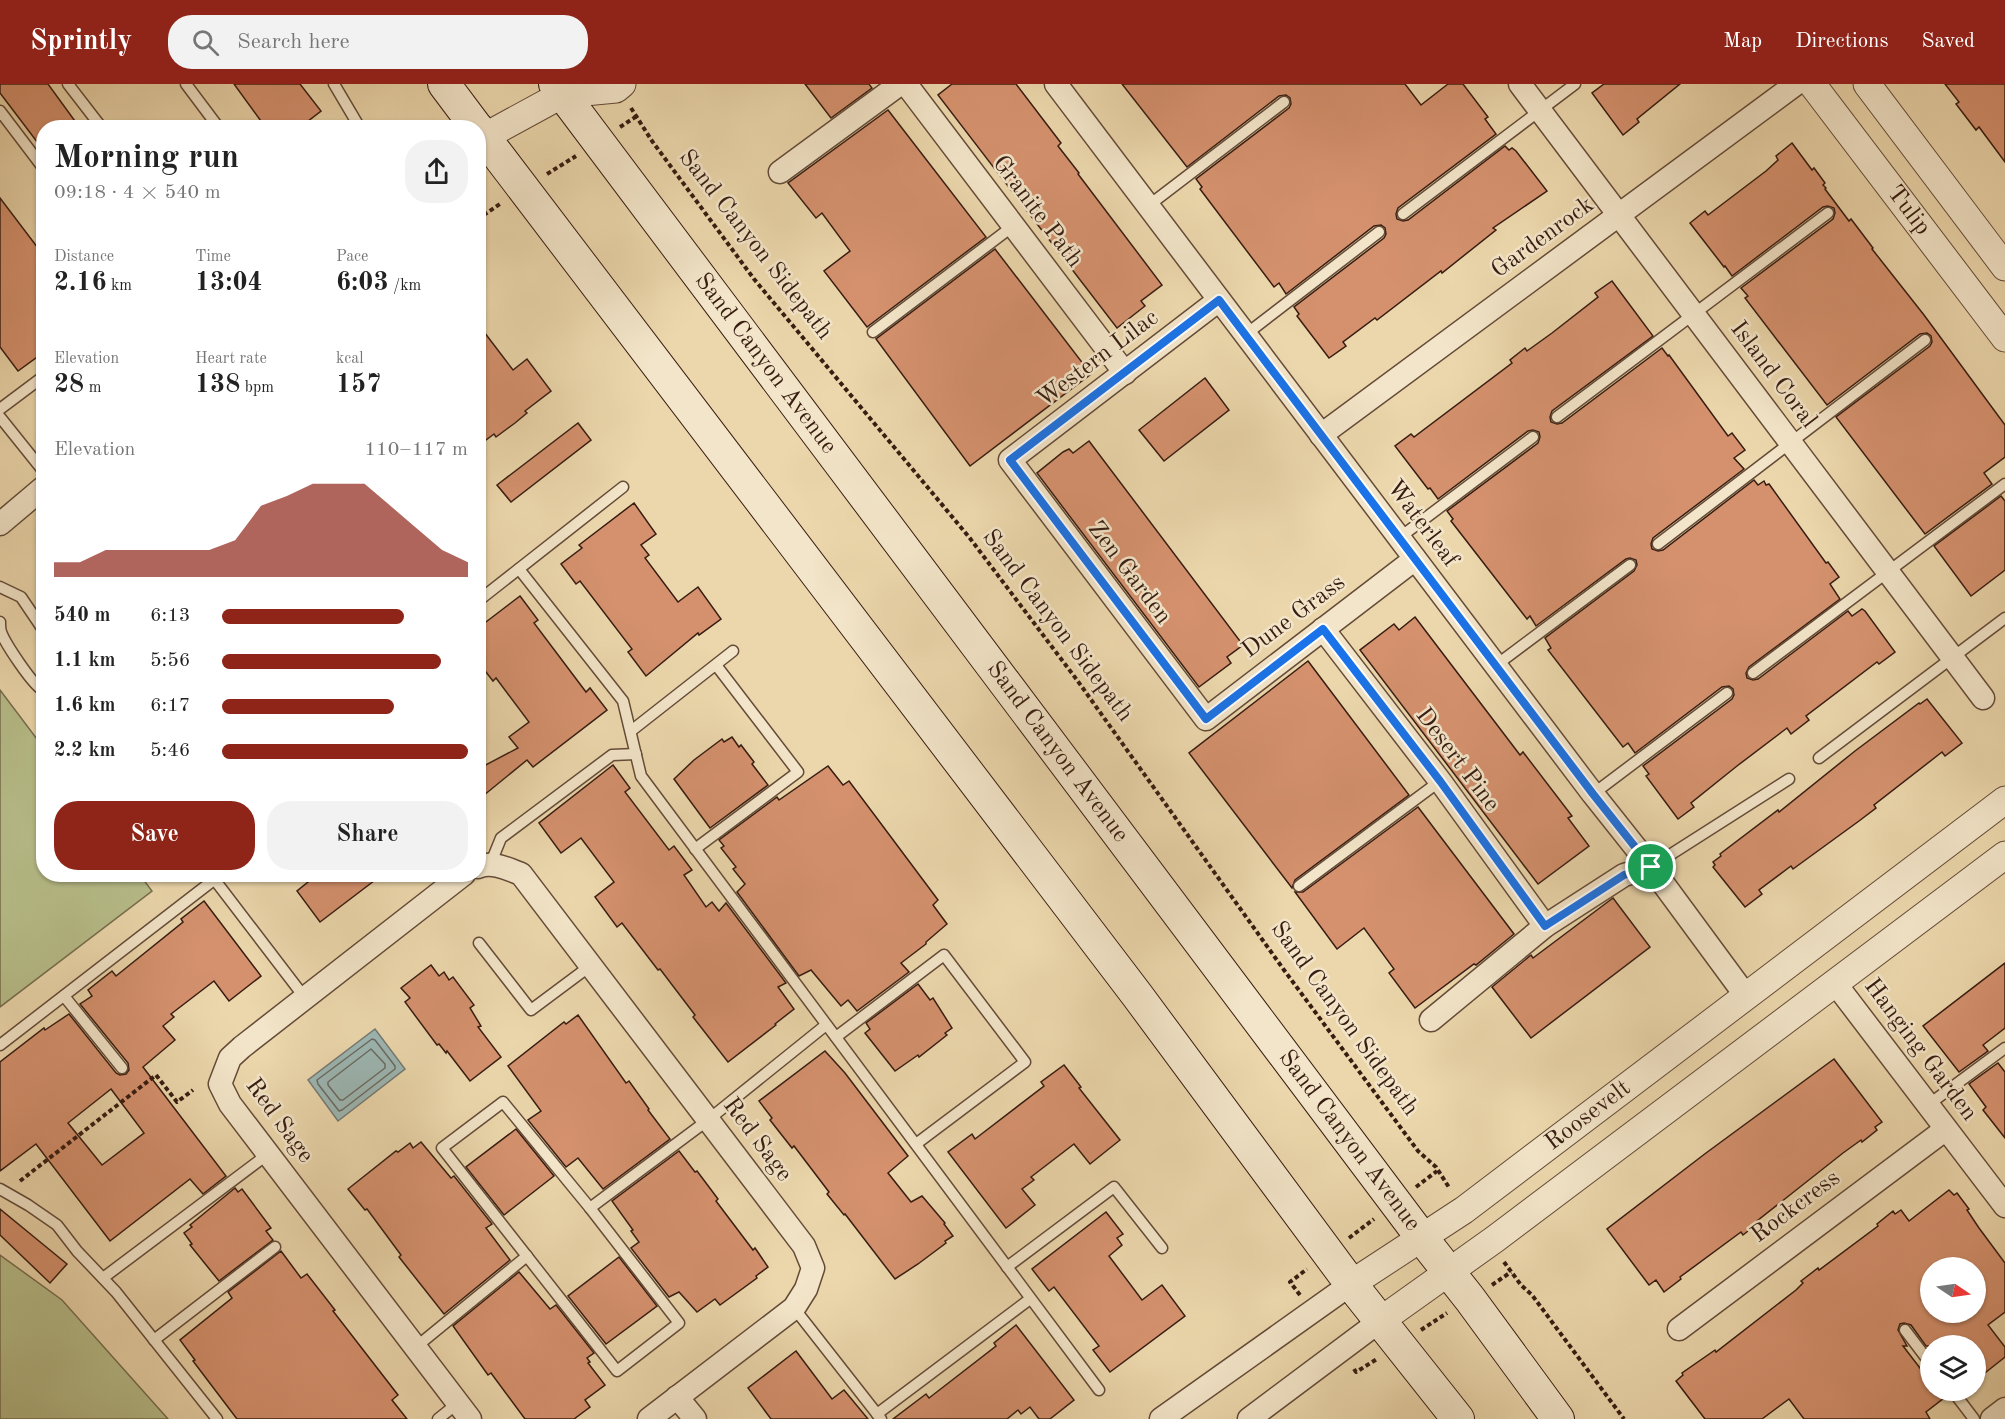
<!DOCTYPE html>
<meta charset="utf-8">
<style>
:root{--surface:#fff;--page:#f2f2f2;--text:#222;--muted:#767676;--accent:#8f2418}
body{margin:0;font-family:"Old Standard TT",serif;background:var(--page);color:var(--text);height:100vh;display:flex;flex-direction:column;font-size:22px;white-space:nowrap}
*{box-sizing:border-box;margin:0}
p{font-size:20px;color:var(--muted)}
.icon{flex:none;width:33px;height:33px;fill:none;stroke:currentColor;stroke-width:2;stroke-linecap:round;stroke-linejoin:round}
.map{position:relative;flex:1;overflow:hidden}
.sheet{position:absolute;left:36px;top:36px;width:450px;height:762px;display:flex;flex-direction:column;background:var(--surface);border-radius:24px;box-shadow:0 2px 4px #0004}
.sheet>*{flex:none}
.needle{width:39px;rotate:103deg}
.buttons{position:absolute;left:1920px;top:1173px;display:grid;gap:12px}
.buttons a{display:grid;place-items:center;width:66px;height:66px;border-radius:50%;background:var(--surface);box-shadow:0 2px 4px #0004;font-size:30px}
.pin{position:absolute;display:grid;place-items:center;width:51px;height:51px;color:#fff;margin:-26px;border:3px solid #fff;border-radius:50%;box-shadow:0 2px 6px #0007}
.round{display:grid;place-items:center;flex:none;width:63px;height:63px;border-radius:24px;background:var(--page)}
.head{display:flex;align-items:center;justify-content:space-between;height:102px;padding:0 18px}
h1{font-size:33px;font-weight:800;line-height:45px}
.stats{display:grid;grid-template-columns:repeat(3,1fr);gap:9px;height:102px;padding:6px 18px}
.stats div{display:grid;align-content:center}
.stats b{font-size:26px;font-weight:800}
.stats small{font-size:16px;font-weight:400}
.stats p{font-size:16px}
.chart{height:168px;padding:12px 18px}
.chart p{display:flex;justify-content:space-between}
.chart svg{width:100%;height:108px;margin-top:6px;fill:var(--accent);opacity:.7}
.cta{display:flex;gap:12px;margin-top:auto;padding:12px 18px}
.cta a{flex:1;height:69px;border-radius:24px;background:var(--accent);color:#fff;font-size:24px;font-weight:800;line-height:69px;text-align:center}
.cta a+a{background:var(--page);color:var(--text)}
ul{padding:0 18px;list-style:none;font-size:20px}
li{display:grid;grid-template-columns:96px 72px 1fr;align-items:center;height:45px}
li i{height:15px;border-radius:8px;background:var(--accent)}
header{display:flex;align-items:center;gap:36px;box-sizing:border-box;height:84px;padding:0 30px;background:var(--accent);color:#fff}
header strong{font-size:28px}
nav{display:flex;gap:33px;margin-inline-start:auto;font-size:21px}
.search{width:420px;height:54px;background:var(--page);display:flex;align-items:center;gap:15px;box-sizing:border-box;padding:0 21px;border-radius:24px;color:var(--muted);font-size:22px}
.map>svg:first-child{display:block}
.green{fill:#b7be8a;stroke:#776d4e;stroke-width:1.5}
.water{fill:#9cb7b4;stroke:#747973;stroke-width:1.5}
.lines{fill:none;stroke-linecap:round;stroke-linejoin:round}
.shore{stroke:#6a6a62;stroke-width:1.5}
.building{fill:#d5916e;stroke:#371c11;stroke-width:1.5;fill-rule:evenodd}
.service-casing{stroke:#644b38;stroke-width:13}
.minor-casing{stroke:#644b38;stroke-width:25}
.tertiary-casing{stroke:#644b38;stroke-width:29}
.secondary-casing{stroke:#371c11;stroke-width:34}
.path{stroke:#371c11;stroke-width:4;stroke-dasharray:4.5 3;stroke-linecap:butt}
.service{stroke:#f3e5c9;stroke-width:10}
.minor{stroke:#f3e5c9;stroke-width:22}
.tertiary{stroke:#f3e5c9;stroke-width:27}
.secondary{stroke:#f3e5c9;stroke-width:32}
.route-casing{stroke:#fff;stroke-width:12}
.route{stroke:#1a73e8;stroke-width:8}
.labels{text-anchor:middle;dominant-baseline:central;stroke-width:5;stroke-linejoin:round;paint-order:stroke}
.street-label{font-size:24px;fill:#371c11;stroke:#f3e5c9}
</style>
<header>
<strong>Sprintly</strong>
<div class="search"><svg class="icon" aria-label="search" viewBox="0 0 24 24"><circle cx="10" cy="10" r="6"/><path d="M15 15l6 6"/></svg>Search here</div>
<nav><a>Map</a><a>Directions</a><a>Saved</a></nav>
</header>
<div class="map">
<svg width="2005" height="1335" viewBox="0 0 2005 1335">
<rect width="100%" height="100%" fill="#ecd7ac"/>
<filter id="stains"><feTurbulence type="fractalNoise" baseFrequency=".00333" numOctaves="4"/><feColorMatrix values="0 0 0 0 .2 0 0 0 0 .09 0 0 0 0 .02 0 0 0 .5 -.17"/></filter>
<radialGradient id="worn" r=".72"><stop offset=".6" stop-color="#630" stop-opacity="0"/><stop offset="1" stop-color="#630" stop-opacity=".3"/></radialGradient>
<g class="green">
<polygon points="0,606 43,663 44,790 140,791 152,807 0,923"/>
<polygon points="0,1171 62,1216 168,1335 0,1335"/>
</g>
<polygon class="water" points="375,945 405,985 338,1037 308,996"/>
<g class="lines">
<g class="shore">
<polygon points="372,955 375,956 395,982 395,985 342,1026 339,1027 318,1000 317,996"/>
<polygon points="371,965 385,980 385,984 343,1016 340,1016 328,1001 328,998"/>
</g>
</g>
<g class="building">
<polygon points="0,0 48,0 80,44 44,44 44,67 0,9"/>
<polygon points="234,0 300,0 321,27 299,44 266,44"/>
<polygon points="805,0 869,0 872,4 831,34"/>
<polygon points="952,0 1016,0 1061,59 1058,62 1079,89 1078,90 1162,201 1141,217 1145,222 1117,244 938,11"/>
<polygon points="1122,0 1405,0 1421,21 1448,0 1463,0 1488,33 1485,35 1496,50 1398,124 1396,130 1397,135 1403,137 1408,136 1505,62 1509,66 1512,64 1516,67 1547,107 1493,144 1496,146 1442,189 1441,187 1377,236 1375,234 1343,258 1346,262 1329,274 1297,232 1299,230 1294,223 1384,154 1386,150 1385,144 1381,141 1374,142 1286,210 1279,199 1274,203 1200,105 1202,103 1196,95 1289,24 1291,20 1290,14 1286,11 1279,12 1187,83"/>
<polygon points="1604,0 1680,0 1637,35 1639,38 1623,51 1592,9"/>
<polygon points="1945,0 2005,0 2005,78 1979,43 1976,46 1956,20 1959,18"/>
<polygon points="888,26 986,153 867,243 824,187 850,167 822,129 816,134 788,99"/>
<polygon points="1792,59 1812,86 1814,84 1825,99 1823,101 1826,104 1825,105 1849,137 1851,135 1873,164 1872,165 1924,231 2005,341 2005,373 1984,389 1992,400 1925,450 1836,333 1930,262 1932,258 1931,252 1927,249 1920,250 1827,321 1745,214 1748,212 1741,204 1833,135 1835,129 1834,124 1828,122 1823,123 1732,192 1725,182 1724,183 1690,139 1705,127 1708,131 1766,87 1778,76 1776,72"/>
<polygon points="0,114 44,172 44,268 18,287 0,263"/>
<polygon points="995,165 1091,290 970,382 876,255"/>
<polygon points="1612,197 1653,252 1552,327 1550,333 1551,338 1557,340 1562,339 1662,264 1668,272 1669,271 1728,352 1732,349 1745,366 1734,374 1744,385 1653,454 1651,460 1652,465 1658,467 1663,466 1754,396 1758,401 1764,397 1766,401 1769,400 1826,479 1828,478 1839,493 1830,500 1840,515 1749,583 1746,589 1747,594 1753,596 1758,595 1848,527 1852,532 1862,525 1865,527 1895,568 1879,580 1877,578 1806,632 1809,636 1791,650 1787,644 1737,682 1691,719 1694,723 1678,735 1646,692 1649,690 1643,682 1732,615 1734,611 1733,605 1729,602 1722,603 1635,669 1628,659 1623,663 1548,566 1551,564 1545,554 1634,487 1637,481 1636,476 1630,474 1626,475 1536,542 1530,532 1527,535 1451,437 1453,435 1447,427 1538,359 1540,353 1539,348 1533,346 1528,347 1438,415 1430,404 1428,405 1395,362 1411,350 1414,353 1512,279 1510,276 1525,264 1527,267 1552,249 1598,213 1595,209"/>
<polygon points="478,240 513,286 527,275 551,307 525,327 527,329 515,339 496,353 494,350 478,362"/>
<polygon points="1205,294 1229,326 1164,377 1139,346"/>
<polygon points="578,339 591,356 511,418 497,401"/>
<polygon points="1089,357 1243,561 1227,573 1231,579 1199,603 1037,389 1063,368 1069,365 1073,369"/>
<polygon points="2001,412 2005,417 2005,486 1971,512 1934,462"/>
<polygon points="634,419 656,450 641,461 649,471 645,474 678,518 698,503 721,535 699,551 698,549 646,592 628,568 632,565 580,497 576,500 561,480 582,464 579,461"/>
<polygon points="520,512 538,536 534,539 586,608 590,604 607,626 533,683 527,676 478,716 478,685 518,664 509,653 529,638 496,594 493,597 486,588 478,594 478,544"/>
<polygon points="1415,533 1520,671 1523,668 1572,732 1568,734 1589,762 1538,800 1360,566 1394,540 1399,546"/>
<polygon points="1308,577 1409,711 1295,796 1292,804 1189,669"/>
<polygon points="1927,615 1962,659 1945,672 1942,668 1874,721 1876,724 1859,737 1793,785 1791,782 1759,806 1762,810 1745,823 1713,783 1715,781 1713,778 1721,772 1720,770 1778,726 1779,728 1855,667 1919,619 1920,620"/>
<polygon points="732,653 739,663 741,661 754,678 752,680 768,701 710,744 674,695 694,676 722,655 724,658"/>
<polygon points="613,681 630,704 625,708 669,766 674,762 692,786 684,791 706,823 712,818 719,827 726,819 786,899 778,903 794,925 775,940 776,941 728,978 693,933 695,931 660,885 658,886 622,839 617,843 595,813 614,798 581,754 561,769 539,739"/>
<polygon points="828,682 843,701 849,697 876,733 938,816 933,821 947,840 926,858 926,860 901,879 909,888 857,927 848,916 841,922 811,886 799,892 737,808 745,800 733,785 736,783 721,764 724,762 719,756 777,713 779,716"/>
<polygon points="1418,723 1514,850 1476,881 1474,880 1415,924 1389,889 1394,885 1364,844 1337,865 1295,808 1303,808"/>
<polygon points="318,790 383,790 320,838 297,807"/>
<polygon points="1613,814 1650,863 1531,954 1492,903 1531,871 1533,874"/>
<path d="M204 817 261 892 229 917 214 897 171 930 174 933 163 942 175 956 143 983 226 1092 203 1110 190 1095 110 1157 36 1060 0 1087V978L44 944 45 946 69 930 116 989 120 991 126 990 129 986 128 979 80 920 92 912 88 906 112 887 116 892 183 838 181 835ZM111 1005 144 1049 102 1081 68 1039Z"/>
<polygon points="2005,879 2005,944 1983,961 1988,967 1959,988 1923,942"/>
<polygon points="431,881 439,892 444,888 449,896 453,893 474,921 470,924 481,942 478,943 501,973 470,997 447,967 446,969 439,960 437,961 405,918 410,914 401,904"/>
<polygon points="918,900 930,916 933,914 952,944 945,949 947,951 919,973 918,971 895,987 865,949 870,945 866,939"/>
<polygon points="578,931 626,999 629,997 649,1025 648,1026 670,1055 603,1105 578,1074 566,1083 528,1036 541,1027 508,982 564,938 566,940"/>
<polygon points="825,967 845,989 908,1072 888,1089 911,1118 922,1112 945,1139 944,1140 953,1152 945,1157 946,1159 918,1180 895,1195 845,1130 844,1131 827,1110 829,1108 794,1062 792,1064 770,1036 772,1034 759,1017"/>
<polygon points="1834,975 1882,1038 1875,1043 1877,1046 1862,1058 1861,1056 1843,1069 1757,1137 1758,1139 1743,1151 1741,1148 1680,1193 1681,1195 1664,1208 1656,1196 1649,1201 1607,1145 1706,1069"/>
<polygon points="1998,979 2005,988 2005,1054 1983,1026 1986,1023 1969,1000"/>
<polygon points="1064,981 1081,1003 1079,1004 1120,1056 1090,1080 1074,1060 1031,1093 1034,1096 1022,1105 1035,1121 1006,1144 948,1068 972,1050 975,1055 1044,1002 1041,998"/>
<polygon points="516,1045 554,1092 504,1131 466,1083"/>
<polygon points="421,1058 451,1094 454,1092 492,1140 486,1144 510,1176 444,1230 399,1173 401,1171 367,1125 365,1126 348,1105 396,1067 398,1068 410,1059 413,1064"/>
<polygon points="679,1067 695,1088 697,1087 718,1115 716,1117 753,1166 755,1164 768,1183 756,1192 757,1194 720,1221 715,1215 697,1228 679,1208 669,1213 631,1164 639,1158 631,1147 633,1146 612,1117"/>
<polygon points="235,1104 238,1108 242,1105 271,1144 266,1147 273,1156 219,1197 190,1161 192,1160 184,1149 192,1143 190,1141"/>
<path d="M1949 1106 1954 1111 1957 1109 1969 1125 1967 1126 1979 1144 2005 1179V1228L1988 1241 2005 1263V1273L1976 1296V1262H1926L1911 1241 1904 1239 1900 1240 1898 1246 1907 1262H1903L1930 1297V1306H1938L1944 1314 1926 1328 1930 1335H1804L1789 1315 1762 1335H1705L1676 1297 1683 1291 1682 1289 1715 1266 1716 1268 1796 1206 1803 1199 1801 1197 1818 1184 1819 1186 1878 1142 1877 1140 1893 1127 1895 1130 1901 1126 1909 1137ZM1930 1184H1976V1228H1930Z"/>
<polygon points="0,1125 67,1180 50,1199 0,1151"/>
<polygon points="1106,1128 1123,1150 1117,1154 1122,1161 1109,1172 1142,1216 1162,1201 1185,1232 1110,1288 1093,1266 1099,1262 1054,1203 1049,1207 1032,1185"/>
<polygon points="281,1167 301,1194 307,1190 335,1226 333,1227 398,1311 392,1316 407,1335 237,1335 193,1277 195,1276 180,1256 232,1214 228,1208"/>
<polygon points="619,1173 657,1222 606,1260 568,1212"/>
<polygon points="519,1188 550,1225 556,1221 594,1269 587,1274 590,1278 588,1279 605,1301 585,1316 590,1323 574,1335 525,1335 491,1289 488,1291 453,1242"/>
<polygon points="1016,1241 1074,1316 1050,1335 1039,1335 1030,1323 1021,1330 1018,1326 1007,1335 893,1335 926,1310 929,1314 996,1262 994,1259"/>
<polygon points="796,1267 832,1315 844,1306 868,1335 771,1335 748,1304"/>
</g>
<g class="lines">
<defs>
<g id="service">
<polyline points="68,0 102,44"/>
<polyline points="186,0 219,44"/>
<polyline points="334,0 360,44"/>
<polyline points="0,27 44,85"/>
<polyline points="1148,122 1284,18"/>
<polyline points="1403,130 1575,0"/>
<polyline points="873,248 1013,142"/>
<polyline points="1245,251 1379,148"/>
<polyline points="0,325 44,292"/>
<polyline points="0,333 44,388"/>
<polyline points="1557,333 1828,129"/>
<polyline points="1399,454 1533,353"/>
<polyline points="1658,460 1925,256"/>
<polyline points="519,485 623,617 641,692 1099,1306"/>
<polyline points="0,503 21,513 44,547"/>
<polyline points="478,517 623,403"/>
<path d="M0 538C0 541 0 545 1 548 5 559 33 602 44 607"/>
<polyline points="1495,582 1630,481"/>
<polyline points="1753,589 2005,400"/>
<polyline points="631,647 733,567"/>
<polyline points="1819,674 2005,534"/>
<polyline points="1593,710 1727,609"/>
<polyline points="695,765 798,688 716,581"/>
<polyline points="490,781 501,754 612,671 636,670"/>
<polyline points="1651,783 1789,695"/>
<polyline points="211,791 305,914"/>
<polyline points="1299,802 1440,697"/>
<polyline points="479,859 531,926 590,882"/>
<polyline points="64,912 122,984"/>
<polyline points="836,953 944,871 1025,978 916,1060"/>
<polyline points="0,961 215,795"/>
<polygon points="503,1018 590,1124 679,1239 617,1287 442,1064"/>
<polyline points="1928,1021 2005,964"/>
<polyline points="0,1105 28,1121 57,1141 77,1167 116,1208 217,1335"/>
<polyline points="590,1124 708,1036 826,941"/>
<polyline points="1007,1183 1114,1103 1162,1164"/>
<polyline points="103,1194 268,1070"/>
<polyline points="794,1224 881,1335"/>
<polyline points="1905,1246 1930,1279"/>
<polyline points="154,1256 275,1163"/>
<polyline points="416,1263 527,1172"/>
<polyline points="1952,1306 1974,1335"/>
<polyline points="877,1330 1030,1215"/>
<polyline points="438,1335 458,1319"/>
</g>
<g id="minor">
<polyline points="906,0 1125,289"/>
<polyline points="1056,0 1593,710 1651,783 1746,912"/>
<polyline points="1520,0 1983,614"/>
<polyline points="780,88 900,0"/>
<polyline points="1219,216 1010,376 1206,635 1415,475"/>
<polyline points="1321,351 1796,0"/>
<polyline points="0,440 44,403"/>
<polyline points="1323,545 1440,697 1545,842"/>
<path d="M478 783C492 777 508 785 521 790L804 1162 813 1184 806 1205 794 1224 649 1335"/>
<polyline points="464,790 242,963 230,974 220,1000 230,1020 470,1335"/>
<polyline points="1835,899 2005,1122"/>
<polyline points="1431,936 1545,842 1624,791 1651,783"/>
<polyline points="1679,1245 1946,1045"/>
<polyline points="677,1313 695,1335"/>
<polyline points="1161,1335 1351,1200"/>
<polyline points="1249,1335 1380,1237"/>
<polyline points="1992,1335 2005,1325"/>
</g>
<g id="tertiary">
<path id="s1" d="M1812 0 2005 254"/>
<polyline points="1867,0 2005,183"/>
<polyline points="484,53 563,10 616,5 622,0"/>
<path id="s2" d="M1351 1200 1464 1126 2005 716"/>
<polyline points="1380,1237 1495,1155 2005,771"/>
</g>
<g id="secondary">
<polyline points="444,0 477,44"/>
<path id="s3" d="M555 0 1422 1154 1470 1215 1558 1335"/>
<polyline points="478,45 1137,911 1351,1200 1458,1335"/>
</g>
</defs>
<use href="#service" class="service-casing"/>
<use href="#minor" class="minor-casing"/>
<use href="#tertiary" class="tertiary-casing"/>
<use href="#secondary" class="secondary-casing"/>
<g class="path">
<polyline points="631,24 652,57 754,195 969,453 1077,596 1284,886 1418,1067 1436,1083 1450,1105"/>
<polyline points="620,43 637,32"/>
<polyline points="547,90 576,72"/>
<polyline points="478,128 482,132 500,120"/>
<polyline points="20,1097 156,991 177,1018 193,1006"/>
<polyline points="1416,1103 1437,1087"/>
<polyline points="1349,1154 1374,1135"/>
<polyline points="1504,1178 1521,1201 1532,1211 1624,1335"/>
<polyline points="1492,1201 1511,1188"/>
<polyline points="1300,1211 1290,1198 1307,1185"/>
<polyline points="1421,1246 1447,1229"/>
<polyline points="1354,1285 1356,1288 1377,1275"/>
</g>
<use href="#service" class="service"/>
<use href="#minor" class="minor"/>
<use href="#tertiary" class="tertiary"/>
<use href="#secondary" class="secondary"/>
</g>
<g class="lines">
<defs>
<polygon id="route" points="1219,216 1593,710 1651,783 1624,791 1545,842 1440,697 1323,545 1206,635 1010,376"/>
</defs>
<use href="#route" class="route-casing"/>
<use href="#route" class="route"/>
</g>
<g class="labels">
<g class="street-label">
<text stroke="none"><textPath href="#s1" startOffset="159">Tulip</textPath></text>
<text transform="translate(1037 128) rotate(53)">Granite Path</text>
<text transform="translate(1543 154) rotate(-36)">Gardenrock</text>
<text transform="translate(755 161) rotate(52)">Sand Canyon Sidepath</text>
<text transform="translate(1098 275) rotate(-37)">Western Lilac</text>
<text stroke="none"><textPath href="#s3" startOffset="350">Sand Canyon Avenue</textPath></text>
<text transform="translate(1773 291) rotate(53)">Island Coral</text>
<text transform="translate(1422 440) rotate(53)">Waterleaf</text>
<text transform="translate(1129 489) rotate(53)">Zen Garden</text>
<text transform="translate(1294 533) rotate(-37)">Dune Grass</text>
<text transform="translate(1057 542) rotate(53)">Sand Canyon Sidepath</text>
<text stroke="none"><textPath href="#s3" startOffset="836">Sand Canyon Avenue</textPath></text>
<text transform="translate(1457 676) rotate(53)">Desert Pine</text>
<text transform="translate(1344 935) rotate(54)">Sand Canyon Sidepath</text>
<text transform="translate(1920 966) rotate(53)">Hanging Garden</text>
<text stroke="none"><textPath href="#s2" startOffset="291">Roosevelt</textPath></text>
<text transform="translate(279 1037) rotate(54)">Red Sage</text>
<text transform="translate(757 1056) rotate(53)">Red Sage</text>
<text stroke="none"><textPath href="#s3" startOffset="1322">Sand Canyon Avenue</textPath></text>
<text transform="translate(1796 1123) rotate(-37)">Rockcress</text>
</g>
</g>
<rect width="100%" height="100%" filter="url(#stains)"/>
<rect width="100%" height="100%" fill="url(#worn)"/>
</svg>
<div class="buttons">
<a><svg class="needle" viewBox="-14 -14 28 28"><path d="M0-13l5 13h-10z" fill="#e53935"/><path d="M0 13l5-13h-10z" fill="#767676"/></svg></a>
<a><svg class="icon" aria-label="layers" viewBox="0 0 24 24"><path d="M12 4l9 5-9 5-9-5zM3 14l9 5 9-5"/></svg></a>
</div>
<div class="pin" style="left:1651px;top:783px;background:#1e9e55"><svg class="icon" aria-label="arrive" viewBox="0 0 24 24"><path d="M6 21V4h12l-3 4 3 4H6"/></svg></div>
<section class="sheet">
<div class="head"><div><h1>Morning run</h1><p>09:18 · 4 × 540 m</p></div><a class="round"><svg class="icon" aria-label="share" viewBox="0 0 24 24"><path d="M12 15V3M7 8l5-5 5 5M5 13v7h14v-7"/></svg></a></div>
<div class="stats">
<div><p>Distance</p><b>2.16<small> km</small></b></div>
<div><p>Time</p><b>13:04</b></div>
<div><p>Pace</p><b>6:03<small> /km</small></b></div>
</div>
<div class="stats">
<div><p>Elevation</p><b>28<small> m</small></b></div>
<div><p>Heart rate</p><b>138<small> bpm</small></b></div>
<div><p>kcal</p><b>157</b></div>
</div>
<div class="chart"><p><span>Elevation</span>110–117 m</p>
<svg viewBox="0 0 160 44" preserveAspectRatio="none"><path d="M0 44V38L10 38L20 33L30 33L40 33L50 33L60 33L70 29L80 15L90 11L100 6L110 6L120 6L130 15L140 24L150 33L160 38V44z"/></svg>
</div>
<ul>
<li><b>540 m</b>6:13<i style="width:74%"></i></li>
<li><b>1.1 km</b>5:56<i style="width:89%"></i></li>
<li><b>1.6 km</b>6:17<i style="width:70%"></i></li>
<li><b>2.2 km</b>5:46<i style="width:100%"></i></li>
</ul>
<div class="cta"><a>Save</a><a>Share</a></div>
</section>
</div>
